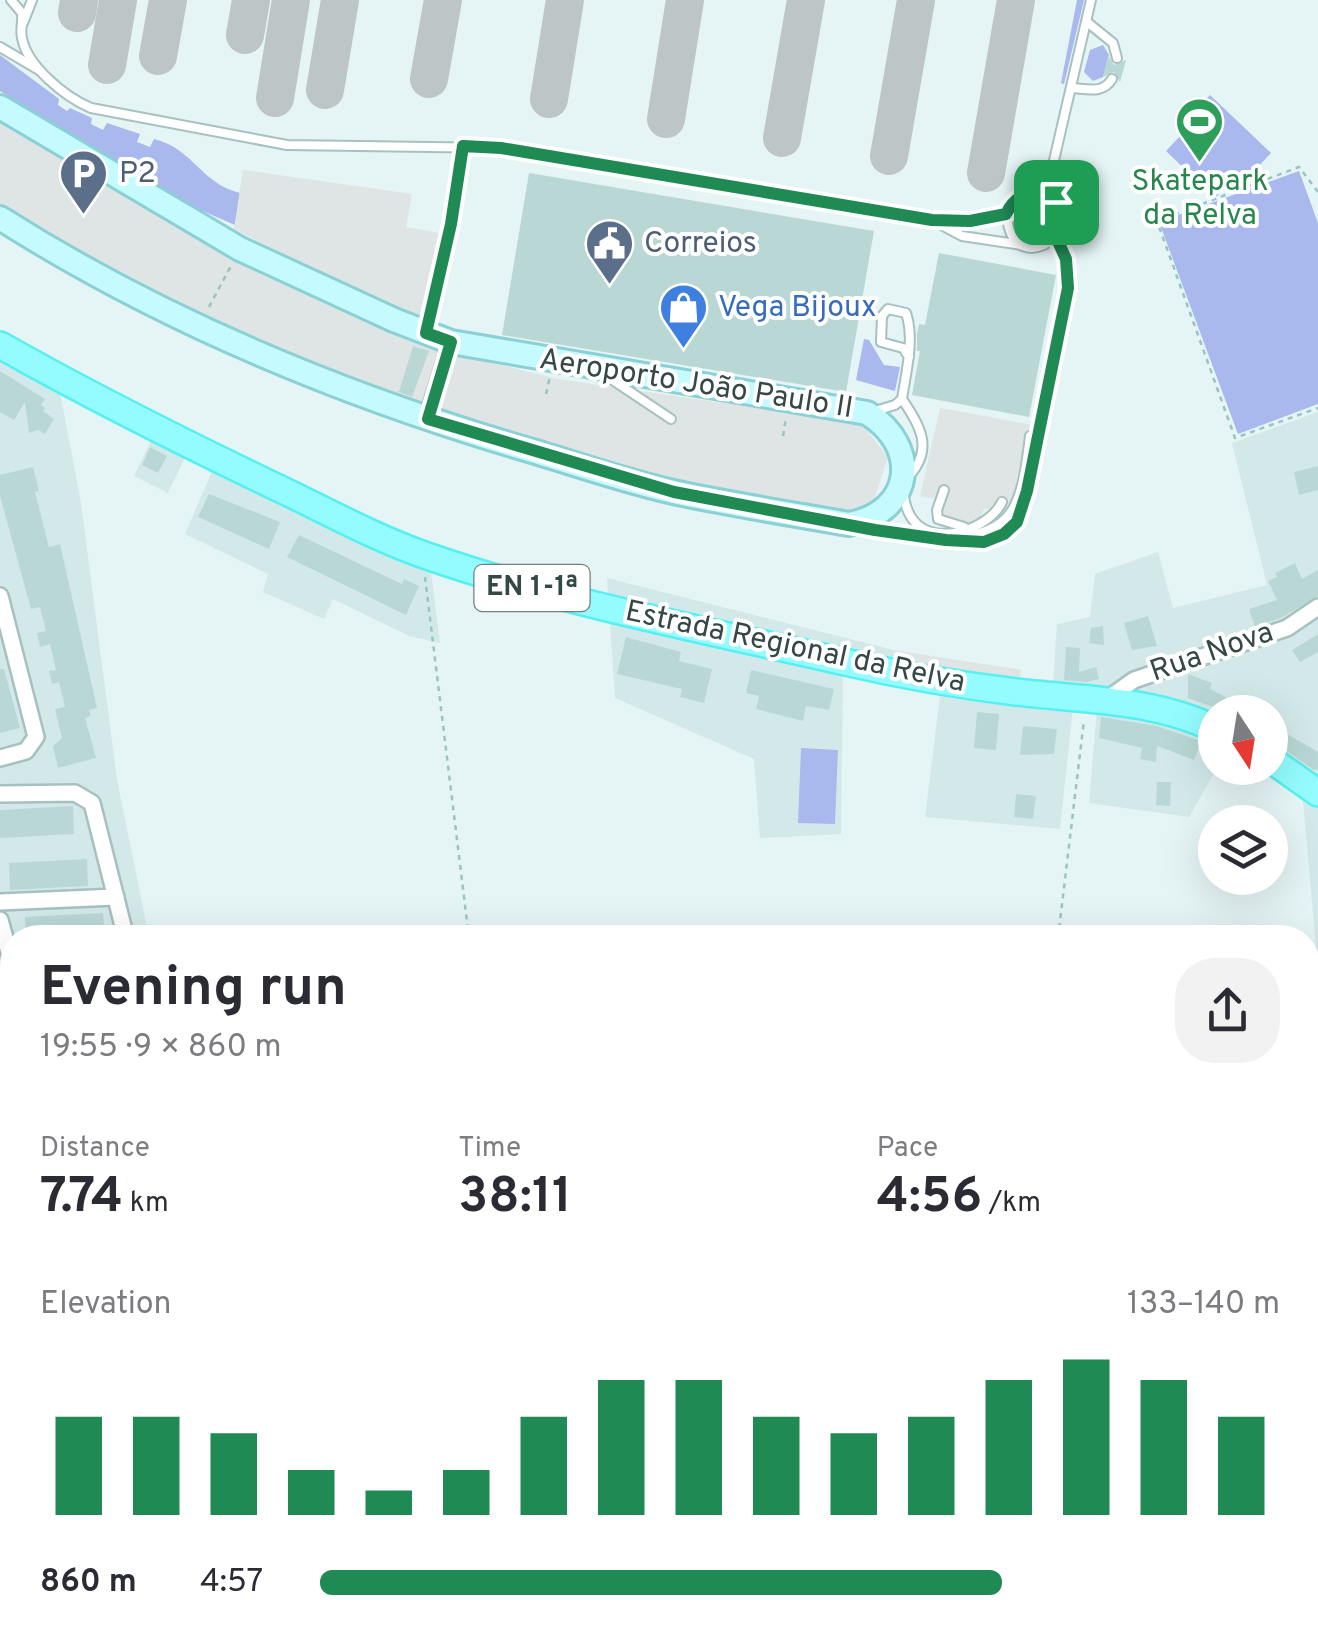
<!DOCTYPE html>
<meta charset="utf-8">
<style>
:root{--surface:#fff;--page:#f2f2f3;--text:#2b2b33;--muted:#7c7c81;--accent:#208a55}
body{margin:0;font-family:Overpass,sans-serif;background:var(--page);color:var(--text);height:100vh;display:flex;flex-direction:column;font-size:38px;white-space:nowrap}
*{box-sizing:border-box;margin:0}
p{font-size:32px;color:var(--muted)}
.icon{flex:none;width:55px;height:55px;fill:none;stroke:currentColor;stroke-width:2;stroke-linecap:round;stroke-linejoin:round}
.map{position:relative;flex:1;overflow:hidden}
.sheet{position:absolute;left:0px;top:925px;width:1320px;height:718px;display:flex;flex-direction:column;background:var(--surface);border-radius:40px 40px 0 0;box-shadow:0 10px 40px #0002}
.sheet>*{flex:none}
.needle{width:65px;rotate:168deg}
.fabs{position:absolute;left:1198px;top:695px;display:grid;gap:20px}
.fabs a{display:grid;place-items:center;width:90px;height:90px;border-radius:50%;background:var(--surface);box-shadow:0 10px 40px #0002;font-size:50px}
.pin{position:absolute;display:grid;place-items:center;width:85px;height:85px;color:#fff;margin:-42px;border-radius:20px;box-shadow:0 5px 15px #0006}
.round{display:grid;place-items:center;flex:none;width:105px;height:105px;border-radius:40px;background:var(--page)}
.overview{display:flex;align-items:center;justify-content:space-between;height:170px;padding:0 40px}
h1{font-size:55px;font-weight:700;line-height:75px}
.figures{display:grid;grid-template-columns:repeat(3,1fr);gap:15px;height:170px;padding:10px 40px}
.figures div{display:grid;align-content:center}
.figures b{font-size:50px;font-weight:700}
.figures small{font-size:28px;font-weight:400}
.figures p{font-size:28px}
.chart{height:280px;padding:20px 40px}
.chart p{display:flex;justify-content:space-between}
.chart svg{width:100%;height:180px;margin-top:10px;stroke:var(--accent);stroke-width:6}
ul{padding:0 40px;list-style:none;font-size:32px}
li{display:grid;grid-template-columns:160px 120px 1fr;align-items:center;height:75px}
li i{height:25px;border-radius:12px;background:var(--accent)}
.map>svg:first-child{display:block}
.residential{fill:#d3e9e9}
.green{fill:#a9b9ee}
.parking{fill:#dee5e4}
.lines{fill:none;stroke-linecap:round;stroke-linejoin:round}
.taxiway{stroke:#bec5c6;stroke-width:38}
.building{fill:#b9d8d5}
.lane-casing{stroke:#a7c1c0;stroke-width:12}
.street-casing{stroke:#a7c1c0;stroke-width:20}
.secondary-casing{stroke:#8bd0d4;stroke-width:28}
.primary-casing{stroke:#56f0f2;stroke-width:30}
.path{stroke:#96c5c3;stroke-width:2.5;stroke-dasharray:5 5;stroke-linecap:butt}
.lane{stroke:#fff;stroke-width:8}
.street{stroke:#fff;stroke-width:15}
.secondary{stroke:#c5fbff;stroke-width:22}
.primary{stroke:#94fcff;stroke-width:25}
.route-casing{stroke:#fff;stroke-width:20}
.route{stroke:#208a55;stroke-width:12}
.labels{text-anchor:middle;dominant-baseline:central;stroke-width:8;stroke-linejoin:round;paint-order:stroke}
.shield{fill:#fff;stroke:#717f7e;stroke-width:2.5}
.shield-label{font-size:28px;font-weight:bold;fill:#344846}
.service-label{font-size:30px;fill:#4e5e75;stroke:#fff;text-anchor:start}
.leisure-label{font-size:30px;fill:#27864d;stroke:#fff}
.shop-label{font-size:30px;fill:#366cbe;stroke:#fff;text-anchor:start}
.street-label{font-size:30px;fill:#344846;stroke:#fff}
</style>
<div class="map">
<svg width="1318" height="1642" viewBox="0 0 1318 1642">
<rect width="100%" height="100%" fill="#e5f4f5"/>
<g class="residential">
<polygon points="0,353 59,387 81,503 117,780 149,937 12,938 12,1027 0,1028"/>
<polygon points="1318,412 1318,971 1303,800 1267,768 1270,768 1270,712 1215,712 1217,768 1189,817 1089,803 1097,708 1073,707 1060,829 925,817 940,696 843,671 841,834 760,838 754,759 615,698 607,578 898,651 1021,670 1018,686 1053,685 1057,624 1090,617 1095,574 1158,552 1173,608 1267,585 1232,443"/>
<polygon points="152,439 186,455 168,493 134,476"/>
<polygon points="213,469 430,564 440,643 409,636 333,599 324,619 263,592 268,574 185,534"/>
</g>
<g class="green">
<polygon points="1077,0 1084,0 1064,84 1061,83"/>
<polygon points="1103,45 1109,55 1103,77 1093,81 1084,72 1090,50"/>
<path d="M0 55 59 99 58 105 67 111 70 108 92 118 91 124 103 130 107 123 140 134 137 142 150 147 154 139C194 149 200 183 240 193L235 225 168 196 0 91Z"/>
<polygon points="1210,95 1271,153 1242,184 1235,178 1215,198 1166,151 1185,131 1181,126"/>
<polygon points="1299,171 1318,223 1318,404 1238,434 1159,222"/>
<polygon points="864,339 869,340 884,365 900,367 895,391 856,380"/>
<polygon points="801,748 838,750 835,824 798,823"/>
</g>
<g class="parking">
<polygon points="0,117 148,209 227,252 440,347 420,411 216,325 0,212"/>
<polygon points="243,170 412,194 406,227 439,233 424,320 358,292 234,229"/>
<polygon points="451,353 558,379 861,423 888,457 869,515 705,490 436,411"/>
<polygon points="940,408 1033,425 1024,482 1014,514 984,509 977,525 934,518 936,499 920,496"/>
<polygon points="898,651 1021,670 1018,686 896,667"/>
</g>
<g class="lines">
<g class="taxiway">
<polyline points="77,13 79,0"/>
<polyline points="245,35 251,0"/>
<polyline points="158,56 168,0"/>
<polyline points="107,65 118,0"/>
<polyline points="429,79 443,0"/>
<polyline points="325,90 340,0"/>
<polyline points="275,98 291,0"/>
<polyline points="549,99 565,0"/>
<polyline points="666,119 685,0"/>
<polyline points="782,138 806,0"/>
<polyline points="889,156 916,0"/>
<polyline points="986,173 1016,0"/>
</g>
</g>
<g class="building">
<polygon points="1108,55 1114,65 1126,60 1120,82 1114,72 1103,77"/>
<polygon points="529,173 874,231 846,392 502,335"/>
<polygon points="939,253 1056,275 1029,417 912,395 920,351 917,351 917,333 919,324 925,325"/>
<polygon points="413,346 429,351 412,397 399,392"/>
<polygon points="0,371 45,399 41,405 45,408 43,411 54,419 45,434 38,430 29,433 25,402 14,420 0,412"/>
<polygon points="150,447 167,456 158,473 142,465"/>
<polygon points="1318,466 1318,490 1299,495 1294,472"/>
<polygon points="33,467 39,491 35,492 49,547 60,544 97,708 89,710 91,716 85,718 96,758 58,768 53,746 62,738 55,709 65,707 59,682 52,684 49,671 56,670 50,644 40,647 37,633 46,631 40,607 31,609 0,496 0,475"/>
<polygon points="209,494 280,522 269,549 198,517"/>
<polygon points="299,535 402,584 404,579 419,586 406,615 287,557"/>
<polygon points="1295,563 1302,579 1318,570 1318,596 1281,618 1255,627 1249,609 1277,600 1268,581 1277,577 1275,573"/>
<polygon points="1148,616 1157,646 1132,650 1124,623"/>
<polygon points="1103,626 1104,645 1089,643 1091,628"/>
<polygon points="1318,634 1318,652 1300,662 1292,650"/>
<polygon points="626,637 681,652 679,661 712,669 704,703 680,697 682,689 617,674"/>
<polygon points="1066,647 1080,648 1079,672 1096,667 1099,679 1087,682 1064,680"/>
<polygon points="0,669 4,669 20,728 0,733"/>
<polygon points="751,670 834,689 829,710 806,706 803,721 756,709 759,696 746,693"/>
<polygon points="1188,674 1212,683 1210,689 1254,712 1218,712 1214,711 1216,708 1188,698"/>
<polygon points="977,712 999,714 996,750 974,748"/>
<polygon points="1101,717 1157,726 1201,741 1194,760 1157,746 1156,762 1140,759 1142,748 1099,738"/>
<polygon points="1023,726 1057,729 1054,754 1020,755"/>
<polygon points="1287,734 1318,752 1318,769 1314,770 1280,746"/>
<polygon points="1157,782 1171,782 1170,806 1156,805"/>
<polygon points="1016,794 1036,796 1033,819 1014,817"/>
<polygon points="73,806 74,834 0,838 0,810"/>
<polygon points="87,859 88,886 10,890 9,863"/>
<polygon points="103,913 105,938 26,938 25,917"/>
</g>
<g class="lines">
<defs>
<g id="lane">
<path d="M11 0 22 13C23 22 20 30 22 38 27 66 65 97 91 108L287 145 501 148 932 220"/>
<polyline points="1087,22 1113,43 1117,58"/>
<polyline points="23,23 32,0"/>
<polyline points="0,47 39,70"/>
<path d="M1072 88C1088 89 1103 94 1112 79"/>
<polyline points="1046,195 1091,0"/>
<polyline points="1007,214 970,221 932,220 962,236 1022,245"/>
<polyline points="427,329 451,225 463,146"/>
<path d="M909 357 903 348 881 342 882 316 888 309 906 313C915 339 906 372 902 399 920 425 934 449 909 476"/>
<polyline points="608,377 671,419"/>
<polyline points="875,411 895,405 902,399"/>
<polyline points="944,490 937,510 938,519 964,527"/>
<path d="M903 492C905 503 907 513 914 521 936 548 990 528 1002 502"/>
<path d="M863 528C905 538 992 553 1015 505 1025 484 1027 458 1030 436"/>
<path d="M946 541C997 545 1011 541 1027 491L1068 288C1068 269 1065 254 1056 237 1064 220 1062 199 1040 194 987 181 1004 280 1056 237"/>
</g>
<g id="street">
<polyline points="427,419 451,342"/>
<polyline points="0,596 36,737 26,751 0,758"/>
<polyline points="1106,700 1134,680 1287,628 1318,607"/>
<polyline points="0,794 75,793 92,803 126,938"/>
<polyline points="0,902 116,897"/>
<polyline points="0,920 12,963"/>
</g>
<path id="secondary" d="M0 107 240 249 394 320 451 342 867 413C921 446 914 512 849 524 792 514 735 505 678 493 631 483 585 467 539 453 349 398 167 324 0 218"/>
<g id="primary">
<path d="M0 345C90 396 182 442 276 487 325 510 375 538 427 556 563 603 705 630 845 662 901 675 958 685 1016 692 1083 700 1154 699 1215 729"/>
<polyline points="1270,759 1318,793"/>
</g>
</defs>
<use href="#lane" class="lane-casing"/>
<use href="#street" class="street-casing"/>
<use href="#secondary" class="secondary-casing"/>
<use href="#primary" class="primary-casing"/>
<g class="path">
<polyline points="1318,192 1299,167 1157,221 1235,438 1318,408"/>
<polyline points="209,307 232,264"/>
<polyline points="546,394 550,376"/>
<polyline points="783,436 786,418"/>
<polyline points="425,577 469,938"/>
<polyline points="1058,938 1084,720"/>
<polyline points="363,1630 364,1642"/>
<polyline points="1017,1630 1018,1642"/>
</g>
<use href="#lane" class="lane"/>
<use href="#street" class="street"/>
<use href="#secondary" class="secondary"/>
<use href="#primary" class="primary"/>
</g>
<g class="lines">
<defs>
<path id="route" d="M463 146 501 148 932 220 970 221 1006 214C1025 174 1075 196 1056 237L1066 259 1068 288 1027 491 1017 522 1004 534 984 542 946 540 875 530 674 492 428 419 451 342 426 333 451 224Z"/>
</defs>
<use href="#route" class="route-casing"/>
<use href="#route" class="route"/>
</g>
<defs>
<symbol id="stadium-pin" viewBox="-11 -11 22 30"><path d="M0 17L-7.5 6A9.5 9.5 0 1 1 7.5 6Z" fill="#2e9e5b" stroke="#fff"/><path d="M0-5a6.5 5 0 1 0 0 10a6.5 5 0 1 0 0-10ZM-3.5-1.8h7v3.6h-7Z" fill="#fff"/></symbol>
<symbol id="parking-pin" viewBox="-11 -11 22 30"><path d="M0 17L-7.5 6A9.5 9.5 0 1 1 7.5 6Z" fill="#5c6f8a" stroke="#fff"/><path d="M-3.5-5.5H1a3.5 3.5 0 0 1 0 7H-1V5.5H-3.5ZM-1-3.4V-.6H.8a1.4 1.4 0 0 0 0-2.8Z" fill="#fff"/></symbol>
<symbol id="civic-pin" viewBox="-11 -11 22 30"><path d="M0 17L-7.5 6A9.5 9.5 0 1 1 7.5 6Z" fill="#5c6f8a" stroke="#fff"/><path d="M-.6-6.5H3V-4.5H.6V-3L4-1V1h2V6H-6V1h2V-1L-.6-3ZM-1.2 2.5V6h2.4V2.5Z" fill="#fff"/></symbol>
<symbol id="shop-pin" viewBox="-11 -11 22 30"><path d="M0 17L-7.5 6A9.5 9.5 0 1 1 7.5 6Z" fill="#3f7fe0" stroke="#fff"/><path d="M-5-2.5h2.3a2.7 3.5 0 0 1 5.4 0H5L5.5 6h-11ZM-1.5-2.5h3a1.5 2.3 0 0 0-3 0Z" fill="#fff"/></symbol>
</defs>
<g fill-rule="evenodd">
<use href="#stadium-pin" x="1172" y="94" width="55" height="75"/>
<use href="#parking-pin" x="56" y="146" width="55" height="75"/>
<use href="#civic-pin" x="582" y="216" width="55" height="75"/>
<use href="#shop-pin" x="656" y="280" width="55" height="75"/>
</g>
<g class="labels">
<rect class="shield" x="474.5" y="565" width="115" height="46" rx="8"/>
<g class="shield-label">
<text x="532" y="588">EN 1-1ª</text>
</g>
<g class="service-label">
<text x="119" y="174">P2</text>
<text x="644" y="244">Correios</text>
</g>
<g class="leisure-label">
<text x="1200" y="182">Skatepark<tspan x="1200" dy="34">da Relva</tspan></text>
</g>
<g class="shop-label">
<text x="718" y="308">Vega Bijoux</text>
</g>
<g class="street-label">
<text transform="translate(696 385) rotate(9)">Aeroporto João Paulo II</text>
<text transform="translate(795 648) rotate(12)">Estrada Regional da Relva</text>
<text transform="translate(1212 653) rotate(-19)">Rua Nova</text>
</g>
</g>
</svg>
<div class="fabs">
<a><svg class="needle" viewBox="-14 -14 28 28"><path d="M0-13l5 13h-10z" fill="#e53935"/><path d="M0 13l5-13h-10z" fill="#7c7c81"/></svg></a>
<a><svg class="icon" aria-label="layers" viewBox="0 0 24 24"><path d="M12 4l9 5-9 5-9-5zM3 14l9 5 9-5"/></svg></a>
</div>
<div class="pin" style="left:1056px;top:202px;background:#1e9e55"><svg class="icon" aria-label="arrive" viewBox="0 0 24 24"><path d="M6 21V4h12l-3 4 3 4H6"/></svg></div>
<section class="sheet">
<div class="overview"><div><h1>Evening run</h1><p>19:55 · 9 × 860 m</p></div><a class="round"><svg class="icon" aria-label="share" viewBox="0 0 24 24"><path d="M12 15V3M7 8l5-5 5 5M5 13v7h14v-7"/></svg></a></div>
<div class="figures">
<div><p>Distance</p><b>7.74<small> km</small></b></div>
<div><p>Time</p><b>38:11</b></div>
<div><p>Pace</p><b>4:56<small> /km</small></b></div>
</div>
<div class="chart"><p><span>Elevation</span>133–140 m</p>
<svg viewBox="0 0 160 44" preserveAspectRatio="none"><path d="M5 44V20M15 44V20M25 44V24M35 44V33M45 44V38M55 44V33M65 44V20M75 44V11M85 44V11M95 44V20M105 44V24M115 44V20M125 44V11M135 44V6M145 44V11M155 44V20"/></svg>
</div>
<ul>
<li><b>860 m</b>4:57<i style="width:71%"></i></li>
</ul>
</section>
</div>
